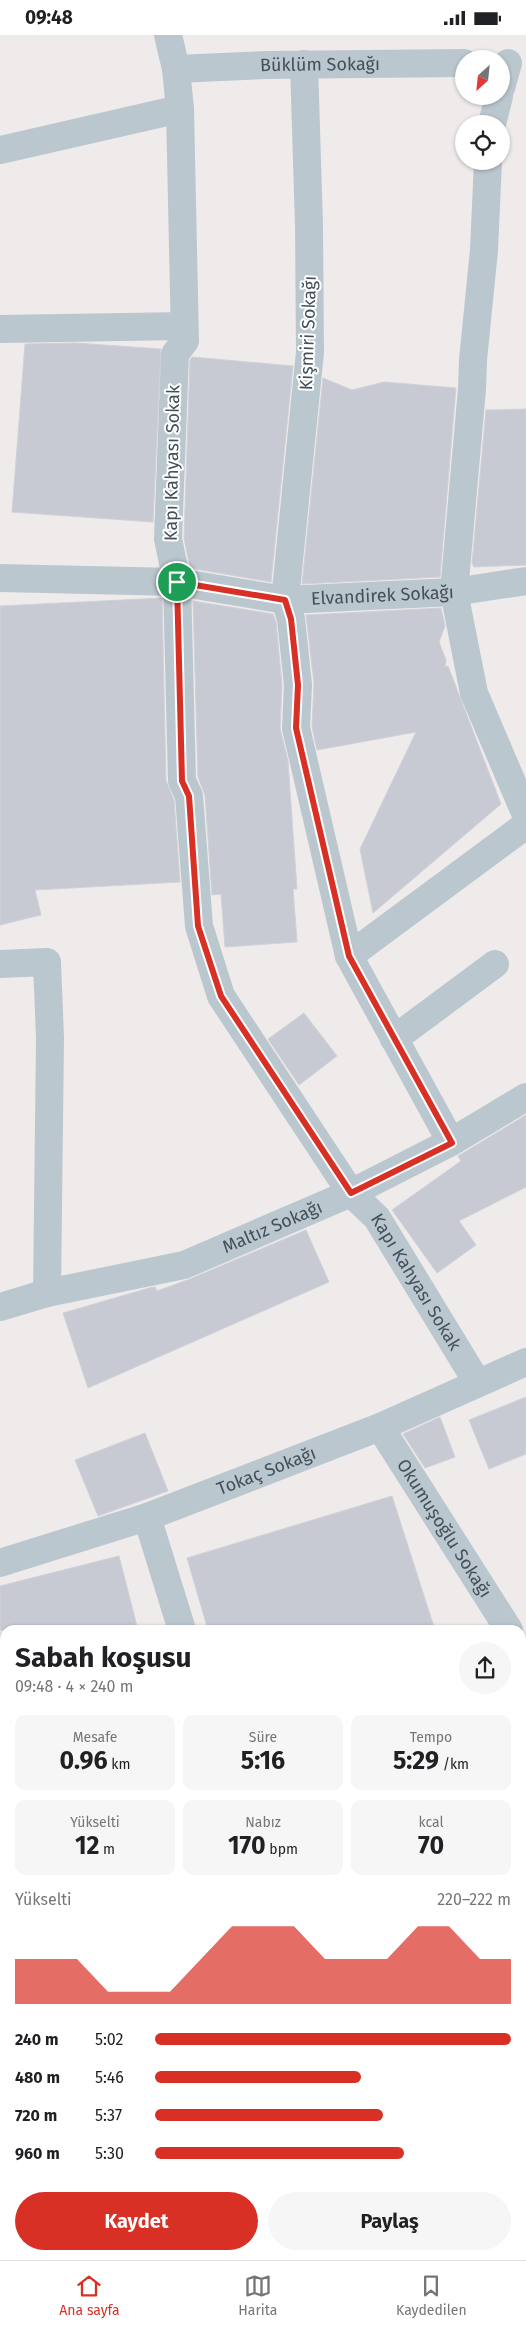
<!DOCTYPE html>
<html lang="tr">
<meta charset="utf-8">
<style>
:root{--surface:#fff;--page:#f6f6f6;--text:#202124;--muted:#757577;--line:#e0e0e0;--accent:#d93025}
body{margin:0;font-family:"Fira Sans",sans-serif;background:var(--page);color:var(--text);height:100vh;display:flex;flex-direction:column;font-size:19px;white-space:nowrap}
*{box-sizing:border-box;margin:0}
p{font-size:16px;color:var(--muted)}
.icon{flex:none;width:28px;height:28px;fill:none;stroke:currentColor;stroke-width:2;stroke-linecap:round;stroke-linejoin:round}
.map{position:relative;flex:1;overflow:hidden}
.side{position:absolute;left:0px;top:1590px;width:526px;height:635px;display:flex;flex-direction:column;background:var(--surface);border-radius:15px 15px 0 0;box-shadow:0 1px 4px #0004}
.side>*{flex:none}
.needle{width:32px;rotate:207deg}
.controls{position:absolute;left:455px;top:15px;display:grid;gap:10px}
.controls a{display:grid;place-items:center;width:55px;height:55px;border-radius:50%;background:var(--surface);box-shadow:0 1px 4px #0004;font-size:25px}
.pin{position:absolute;display:grid;place-items:center;width:42px;height:42px;color:#fff;margin:-21px;border:2px solid #fff;border-radius:50%;box-shadow:0 1px 5px #0007}
.round{display:grid;place-items:center;flex:none;width:52px;height:52px;border-radius:26px;background:var(--page)}
.overview{display:flex;align-items:center;justify-content:space-between;height:85px;padding:0 15px}
h1{font-size:28px;font-weight:700;line-height:38px}
.figures{display:grid;grid-template-columns:repeat(3,1fr);gap:8px;height:85px;padding:5px 15px}
.figures div{display:grid;align-content:center;border-radius:10px;background:var(--page);text-align:center}
.figures b{font-size:25px;font-weight:700}
.figures small{font-size:14px;font-weight:400}
.figures p{font-size:14px}
.chart{height:140px;padding:10px 15px}
.chart p{display:flex;justify-content:space-between}
.chart svg{width:100%;height:90px;margin-top:5px;fill:var(--accent);opacity:.7}
.button{display:flex;gap:10px;margin-top:auto;padding:10px 15px}
.button a{flex:1;height:58px;border-radius:30px;background:var(--accent);color:#fff;font-size:20px;font-weight:700;line-height:58px;text-align:center}
.button a+a{background:var(--page);color:var(--text)}
ul{padding:0 15px;list-style:none;font-size:16px}
li{display:grid;grid-template-columns:80px 60px 1fr;align-items:center;height:38px}
li i{height:12px;border-radius:6px;background:var(--accent)}
.status{display:flex;justify-content:space-between;align-items:center;height:35px;padding:0 25px;background:var(--surface);direction:ltr}
.status svg{height:14px;fill:currentColor}
.menu{display:flex;justify-content:space-around;align-items:center;height:70px;border-top:1px solid var(--line);background:var(--surface);font-size:14px;color:var(--muted)}
.menu a{display:grid;justify-items:center;gap:2px}
.menu .current{color:var(--accent)}
.map>svg:first-child{display:block}
.green{fill:#b5f0c9}
.building{fill:#c7cad2;stroke:#cfd2d8}
.lines{fill:none;stroke-linecap:round;stroke-linejoin:round}
.minor{stroke:#bbc7cf;stroke-width:28}
.trunk{stroke:#94afc6;stroke-width:28}
.route-casing{stroke:#fff;stroke-width:10}
.route{stroke:#d93025;stroke-width:6}
.labels{text-anchor:middle;dominant-baseline:central;stroke-width:4;stroke-linejoin:round;paint-order:stroke}
.street-label{font-size:18px;fill:#43505a;stroke:#fff}
</style>
<div class="status"><b>09:48</b><svg viewBox="0 0 49 12"><path d="M0 12V9h3v3zM5 12V6h3v6zM10 12V3h3v9zM15 12V0h3v12zM26 1h20v11H26zM47 4h2v5h-2z"/></svg></div>
<div class="map">
<svg width="526" height="2225" viewBox="0 0 526 2225">
<rect width="100%" height="100%" fill="#efebeb"/>
<g class="green">
<polygon points="526,1811 526,1911 521,1912 521,1812"/>
<polygon points="0,1888 5,1888 5,2102 0,2104"/>
</g>
<g class="building">
<polygon points="76,308 161,314 153,487 12,477 25,309"/>
<polygon points="192,322 293,331 271,547 190,533 184,503 190,325"/>
<polygon points="323,343 352,355 384,347 456,353 440,542 302,549"/>
<polygon points="526,374 526,530 474,532 472,528 486,375"/>
<polygon points="162,563 166,746 174,765 180,847 35,855 41,880 0,890 0,571"/>
<polygon points="193,566 273,579 276,587 282,650 280,693 288,726 297,854 293,854 297,907 225,912 221,859 212,860 205,760 198,742"/>
<polygon points="441,573 445,591 439,607 446,625 445,632 448,631 501,769 373,878 360,814 416,697 317,715 312,692 314,648 306,580"/>
<polygon points="304,978 337,1021 299,1050 268,1004"/>
<polygon points="526,1080 526,1152 459,1186 476,1210 437,1238 392,1175 461,1126 458,1121"/>
<polygon points="306,1195 329,1247 88,1353 63,1278 149,1253 155,1252 157,1256 190,1244"/>
<polygon points="526,1362 526,1419 489,1434 469,1385"/>
<polygon points="440,1382 455,1422 425,1433 403,1399"/>
<polygon points="145,1398 168,1456 98,1481 75,1425"/>
<polygon points="392,1461 435,1595 208,1595 187,1523"/>
<polygon points="119,1521 138,1595 0,1595 0,1551"/>
</g>
<g class="lines">
<g class="minor">
<path id="s1" d="M168 0 176 34 180 74 185 306 175 319 168 504 177 547 182 746 189 761 199 891 221 961 351 1158 377 1183 477 1347"/>
<polyline points="304,29 309,191 310,317 285,565 291,584 298,650 296,693 349,921 451,1107"/>
<path id="s2" d="M176 34 268 30 464 28"/>
<polyline points="501,53 508,28"/>
<polyline points="492,89 499,61"/>
<polyline points="0,115 180,74"/>
<polyline points="488,126 484,215 473,325 472,354 454,557 474,658 526,780"/>
<polyline points="0,294 184,291"/>
<path id="s3" d="M0 543 177 547 285 565 454 557 526 546"/>
<polyline points="349,921 526,790"/>
<polyline points="0,929 47,927 50,1003 47,1258"/>
<polyline points="394,1004 495,929"/>
<path id="s4" d="M0 1272 47 1258 184 1230 351 1158 451 1107 526 1062"/>
<path id="s5" d="M380 1392 509 1595"/>
<polyline points="147,1482 182,1595"/>
<path id="s6" d="M0 1528 147 1482 380 1392 526 1327"/>
<polyline points="521,1622 526,1636"/>
<polyline points="521,1788 526,1788"/>
<polyline points="0,1863 5,1862"/>
</g>
<g class="trunk">
<polyline points="521,1984 526,1981"/>
<polyline points="521,2019 526,2017"/>
<polyline points="521,2102 526,2100"/>
<polyline points="0,2164 5,2163"/>
<polyline points="124,2225 141,2220"/>
</g>
</g>
<g class="lines">
<defs>
<polygon id="route" points="177,547 285,565 291,584 298,650 296,693 349,921 452,1108 351,1158 221,961 198,891 189,761 182,746"/>
</defs>
<use href="#route" class="route-casing"/>
<use href="#route" class="route"/>
</g>
<g class="labels">
<g class="street-label">
<text stroke="none"><textPath href="#s2" startOffset="144">Büklüm Sokağı</textPath></text>
<text transform="translate(308 298) rotate(-88)">Kişmiri Sokağı</text>
<text transform="translate(172 428) rotate(-89)">Kapı Kahyası Sokak</text>
<text stroke="none"><textPath href="#s3" startOffset="384">Elvandirek Sokağı</textPath></text>
<text stroke="none"><textPath href="#s4" startOffset="285">Maltız Sokağı</textPath></text>
<text stroke="none"><textPath href="#s1" startOffset="1319">Kapı Kahyası Sokak</textPath></text>
<text stroke="none"><textPath href="#s6" startOffset="282">Tokaç Sokağı</textPath></text>
<text stroke="none"><textPath href="#s5" startOffset="120">Okumuşoğlu Sokağı</textPath></text>
</g>
</g>
</svg>
<div class="controls">
<a><svg class="needle" viewBox="-14 -14 28 28"><path d="M0-13l5 13h-10z" fill="#e53935"/><path d="M0 13l5-13h-10z" fill="#757577"/></svg></a>
<a><svg class="icon" aria-label="locate" viewBox="0 0 24 24"><circle cx="12" cy="12" r="6"/><path d="M12 2v4M12 18v4M2 12h4M18 12h4"/></svg></a>
</div>
<div class="pin" style="left:177px;top:547px;background:#1e9e55"><svg class="icon" aria-label="arrive" viewBox="0 0 24 24"><path d="M6 21V4h12l-3 4 3 4H6"/></svg></div>
<section class="side">
<div class="overview"><div><h1>Sabah koşusu</h1><p>09:48 · 4 × 240 m</p></div><a class="round"><svg class="icon" aria-label="share" viewBox="0 0 24 24"><path d="M12 15V3M7 8l5-5 5 5M5 13v7h14v-7"/></svg></a></div>
<div class="figures">
<div><p>Mesafe</p><b>0.96<small> km</small></b></div>
<div><p>Süre</p><b>5:16</b></div>
<div><p>Tempo</p><b>5:29<small> /km</small></b></div>
</div>
<div class="figures">
<div><p>Yükselti</p><b>12<small> m</small></b></div>
<div><p>Nabız</p><b>170<small> bpm</small></b></div>
<div><p>kcal</p><b>70</b></div>
</div>
<div class="chart"><p><span>Yükselti</span>220–222 m</p>
<svg viewBox="0 0 160 44" preserveAspectRatio="none"><path d="M0 44V22L10 22L20 22L30 38L40 38L50 38L60 22L70 6L80 6L90 6L100 22L110 22L120 22L130 6L140 6L150 22L160 22V44z"/></svg>
</div>
<ul>
<li><b>240 m</b>5:02<i style="width:100%"></i></li>
<li><b>480 m</b>5:46<i style="width:58%"></i></li>
<li><b>720 m</b>5:37<i style="width:64%"></i></li>
<li><b>960 m</b>5:30<i style="width:70%"></i></li>
</ul>
<div class="button"><a>Kaydet</a><a>Paylaş</a></div>
</section>
</div>
<nav class="menu">
<a class="current"><svg class="icon" aria-label="home" viewBox="0 0 24 24"><path d="M3 11l9-7 9 7M6 9v11h12V9"/></svg>Ana sayfa</a>
<a><svg class="icon" aria-label="map" viewBox="0 0 24 24"><path d="M3 6l6-2 6 2 6-2v14l-6 2-6-2-6 2zM9 4v14M15 6v14"/></svg>Harita</a>
<a><svg class="icon" aria-label="saved" viewBox="0 0 24 24"><path d="M7 4h10v16l-5-4-5 4z"/></svg>Kaydedilen</a>
</nav>
